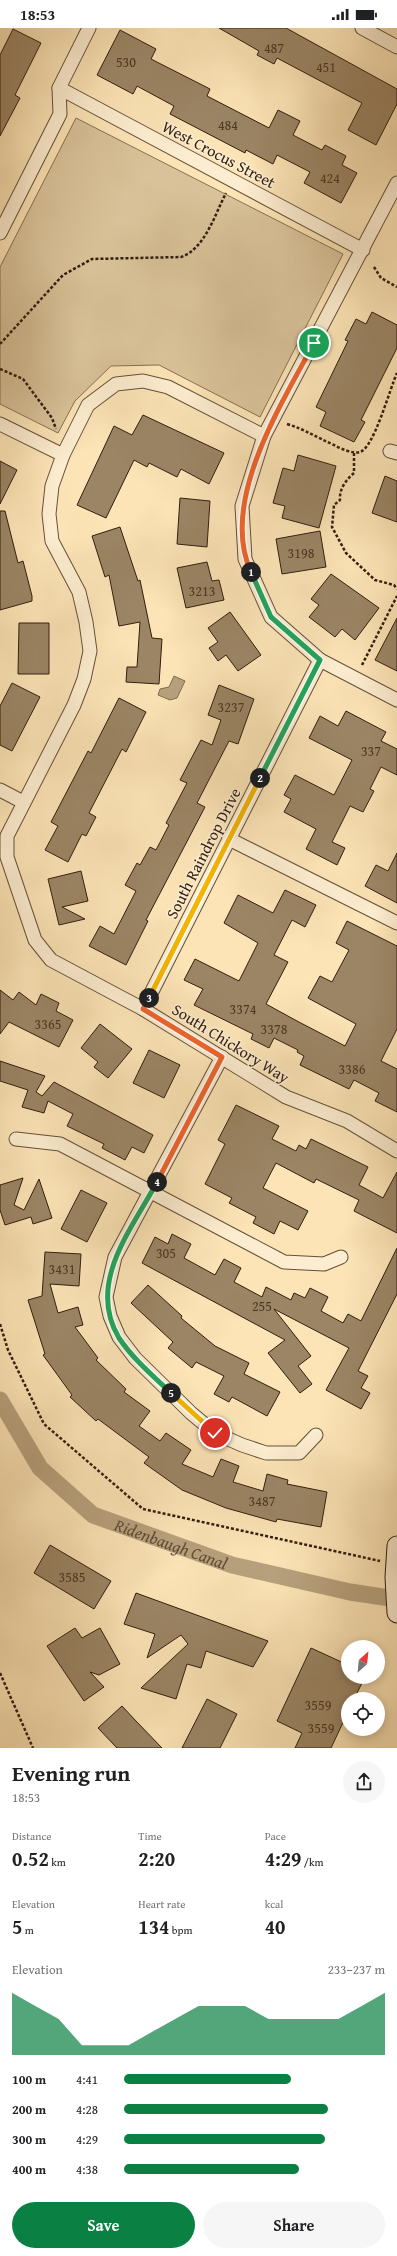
<!DOCTYPE html>
<meta charset="utf-8">
<style>
:root{--surface:#fff;--page:#f6f6f6;--text:#202124;--muted:#757577;--accent:#0b8043}
body{margin:0;font-family:"Gentium Book Plus",serif;background:var(--page);color:var(--text);height:100vh;display:flex;flex-direction:column;font-size:15px;white-space:nowrap}
*{box-sizing:border-box;margin:0}
p{font-size:13px;color:var(--muted)}
.icon{flex:none;width:22px;height:22px;fill:none;stroke:currentColor;stroke-width:2;stroke-linecap:round;stroke-linejoin:round}
.map{position:relative;height:1720px;overflow:hidden}
.drawer{display:flex;flex-direction:column;background:var(--surface);flex:1}
.drawer>*{flex:none}
.needle{width:26px;rotate:27deg}
.buttons{position:absolute;left:341px;top:1612px;display:grid;gap:8px}
.buttons a{display:grid;place-items:center;width:44px;height:44px;border-radius:50%;background:var(--surface);box-shadow:0 2px 10px #0003;font-size:20px}
.pin{position:absolute;display:grid;place-items:center;width:34px;height:34px;color:#fff;margin:-17px;border:2px solid #fff;border-radius:50%;box-shadow:0 1px 4px #0007}
.km{position:absolute;width:20px;height:20px;margin:-10px;border-radius:50%;background:#222;color:#fff;font-size:11px;line-height:20px;text-align:center}
.round{display:grid;place-items:center;flex:none;width:42px;height:42px;border-radius:21px;background:var(--page)}
.summary{display:flex;align-items:center;justify-content:space-between;height:68px;padding:0 12px}
h1{font-size:22px;font-weight:700;line-height:30px}
.figures{display:grid;grid-template-columns:repeat(3,1fr);gap:6px;height:68px;padding:4px 12px}
.figures div{display:grid;align-content:center}
.figures b{font-size:20px;font-weight:700}
.figures small{font-size:11px;font-weight:400}
.figures p{font-size:11px}
.chart{height:112px;padding:8px 12px}
.chart p{display:flex;justify-content:space-between}
.chart svg{width:100%;height:72px;margin-top:4px;fill:var(--accent);opacity:.7}
.button{display:flex;gap:8px;margin-top:auto;padding:8px 12px}
.button a{flex:1;height:46px;border-radius:24px;background:var(--accent);color:#fff;font-size:16px;font-weight:700;line-height:46px;text-align:center}
.button a+a{background:var(--page);color:var(--text)}
ul{padding:0 12px;list-style:none;font-size:13px}
li{display:grid;grid-template-columns:64px 48px 1fr;align-items:center;height:30px}
li i{height:10px;border-radius:5px;background:var(--accent)}
.status{display:flex;justify-content:space-between;align-items:center;height:28px;padding:0 20px;background:var(--surface);direction:ltr}
.status svg{height:11px;fill:currentColor}
.map>svg:first-child{display:block}
.green{fill:#d9c299;stroke:#857054}
.water{fill:#b7a17d;stroke:#816d51}
.lines{fill:none;stroke-linecap:round;stroke-linejoin:round}
.canal{stroke:#b7a17d;stroke-width:17}
.building{fill:#9b8565;stroke:#311e0e}
.street-casing{stroke:#645038;stroke-width:15}
.secondary-casing{stroke:#311e0e;stroke-width:21}
.path{stroke:#311e0e;stroke-width:2.5;stroke-dasharray:3 2;stroke-linecap:butt}
.street{stroke:#fdedd0;stroke-width:13}
.secondary{stroke:#fdedd0;stroke-width:19}
.split-1-casing{stroke:#fff;stroke-width:8}
.split-2-casing{stroke:#fff;stroke-width:8}
.split-3-casing{stroke:#fff;stroke-width:8}
.split-4-casing{stroke:#fff;stroke-width:8}
.split-5-casing{stroke:#fff;stroke-width:8}
.split-6-casing{stroke:#fff;stroke-width:8}
.split-1{stroke:#f0652b;stroke-width:5}
.split-2{stroke:#22a559;stroke-width:5}
.split-3{stroke:#f5b400;stroke-width:5}
.split-4{stroke:#f0652b;stroke-width:5}
.split-5{stroke:#22a559;stroke-width:5}
.split-6{stroke:#f5b400;stroke-width:5}
.labels{text-anchor:middle;dominant-baseline:central;stroke-width:3;stroke-linejoin:round;paint-order:stroke}
.number-label{font-size:14px;fill:#4c3824}
.street-label{font-size:16px;fill:#311e0e;stroke:#fdedd0}
.water-label{font-size:17px;font-style:italic;fill:#604c35;stroke:#fdedd0}
</style>
<div class="status"><b>18:53</b><svg viewBox="0 0 49 12"><path d="M0 12V9h3v3zM5 12V6h3v6zM10 12V3h3v9zM15 12V0h3v12zM26 1h20v11H26zM47 4h2v5h-2z"/></svg></div>
<div class="map">
<svg width="397" height="1720" viewBox="0 0 397 1720">
<rect width="100%" height="100%" fill="#fce4b6"/>
<filter id="stains"><feTurbulence type="fractalNoise" baseFrequency=".005" numOctaves="4"/><feColorMatrix values="0 0 0 0 .2 0 0 0 0 .09 0 0 0 0 .02 0 0 0 .5 -.17"/></filter>
<radialGradient id="worn" r=".72"><stop offset=".6" stop-color="#630" stop-opacity="0"/><stop offset="1" stop-color="#630" stop-opacity=".3"/></radialGradient>
<polygon class="green" points="76,90 343,226 260,389 159,337 111,338 75,373 58,405 0,376 0,239"/>
<polygon class="water" points="174,648 185,653 177,670 170,672 158,667 160,661 169,659"/>
<g class="lines">
<path class="canal" id="s1" d="M0 1372 40 1440 93 1487 232 1537 350 1564 397 1571"/>
</g>
<g class="building">
<polygon points="219,0 286,0 397,61 397,76 376,117 348,102 362,75 277,30 274,36 257,27 259,23"/>
<polygon points="13,1 41,15 15,67 20,70 0,108 0,27"/>
<polygon points="120,2 156,21 151,31 210,61 207,68 269,100 278,82 300,93 293,107 322,122 325,117 346,128 342,137 357,145 341,175 304,155 310,144 277,127 273,136 246,122 245,125 170,86 174,78 137,58 133,66 97,47"/>
<polygon points="372,284 397,297 397,320 361,392 365,394 354,414 320,398 326,384 316,379 348,313 345,312 356,291 366,296"/>
<polygon points="143,387 224,425 209,456 181,441 177,449 149,435 147,439 134,432 106,490 77,477 114,398 132,407"/>
<polygon points="298,427 336,438 319,500 282,490 285,478 273,475 283,440 294,443"/>
<polygon points="0,433 17,442 0,476"/>
<polygon points="385,448 397,453 397,494 372,485"/>
<polygon points="180,470 210,473 207,519 177,516"/>
<polygon points="0,483 5,483 18,535 23,533 32,568 32,573 0,582"/>
<polygon points="120,499 138,553 140,552 152,610 162,611 159,656 126,654 127,639 137,639 140,594 119,598 109,547 105,549 92,508"/>
<polygon points="320,503 326,539 282,546 276,511"/>
<polygon points="207,534 212,553 219,552 224,572 186,580 177,540"/>
<polygon points="331,546 379,580 355,612 342,601 335,609 309,589 319,577 311,571"/>
<polygon points="230,584 261,627 238,643 226,627 218,633 209,620 218,614 208,600"/>
<polygon points="397,590 397,643 375,632"/>
<polygon points="19,595 49,595 49,646 18,646"/>
<polygon points="12,655 40,669 12,723 0,717 0,678"/>
<polygon points="219,657 254,671 238,716 229,713 197,775 205,779 146,892 148,893 126,937 89,918 100,898 114,906 136,863 125,857 137,835 140,837 150,819 156,822 169,797 166,795 187,755 180,752 201,712 212,717 221,692 208,687"/>
<polygon points="119,670 146,684 126,724 122,721 89,785 96,789 86,808 82,806 68,834 45,822 58,798 51,794 88,723 91,725"/>
<polygon points="346,683 386,704 381,713 397,721 397,747 381,739 370,761 374,763 363,784 350,778 332,814 345,820 337,837 306,821 316,801 284,784 291,771 284,767 295,747 334,767 352,732 309,710 320,688 338,698"/>
<polygon points="397,825 397,875 365,858 376,837 388,843"/>
<polygon points="81,843 88,873 62,879 85,891 59,897 48,851"/>
<polygon points="285,862 316,877 305,899 292,892 274,927 288,934 266,976 297,993 345,1018 356,996 308,970 320,948 332,954 349,922 336,915 347,893 397,918 397,1001 381,1033 397,1041 397,1084 375,1073 379,1065 354,1052 349,1061 300,1037 304,1028 297,1024 298,1022 274,1010 269,1020 251,1011 253,1006 194,977 203,961 184,952 195,931 239,953 258,915 224,895 238,867 273,885"/>
<polygon points="0,962 13,972 19,964 36,977 41,966 59,975 56,983 73,992 59,1019 9,994 0,1006"/>
<polygon points="100,996 132,1021 108,1050 94,1039 98,1034 81,1020"/>
<polygon points="149,1022 180,1037 164,1070 133,1055"/>
<polygon points="0,1033 45,1048 36,1064 42,1068 54,1054 153,1107 144,1125 132,1119 125,1132 102,1120 104,1116 67,1098 73,1086 48,1073 44,1085 22,1079 28,1062 0,1053"/>
<polygon points="236,1077 279,1098 272,1111 296,1123 299,1117 306,1121 311,1111 368,1139 359,1157 383,1170 397,1144 397,1205 354,1183 359,1172 316,1151 314,1155 276,1135 263,1160 308,1183 298,1202 280,1193 274,1206 253,1195 256,1189 229,1175 232,1170 205,1156 225,1116 218,1112"/>
<polygon points="23,1150 14,1177 24,1182 39,1151 52,1190 33,1196 31,1189 5,1197 0,1182 0,1157"/>
<polygon points="81,1162 107,1175 87,1214 61,1201"/>
<polygon points="172,1206 191,1216 184,1230 215,1247 224,1231 241,1240 234,1254 262,1269 266,1259 291,1272 294,1265 305,1270 310,1260 328,1269 321,1283 343,1295 348,1286 361,1293 397,1220 397,1266 358,1343 368,1348 361,1360 370,1365 361,1381 326,1362 349,1320 274,1281 311,1328 298,1338 312,1356 300,1365 268,1325 285,1312 142,1235 155,1209 168,1216"/>
<polygon points="45,1224 81,1226 79,1258 50,1256 58,1285 78,1279 83,1297 75,1299 98,1330 96,1332 126,1361 124,1364 150,1383 139,1398 160,1413 166,1405 191,1422 182,1436 213,1449 221,1431 239,1438 233,1454 263,1463 267,1446 288,1452 287,1456 327,1464 321,1499 277,1491 276,1494 226,1480 182,1462 144,1435 149,1429 98,1391 96,1393 70,1369 72,1367 43,1327 45,1326 28,1272 42,1268"/>
<polygon points="148,1257 182,1288 181,1290 215,1318 249,1335 244,1346 280,1364 267,1388 232,1369 229,1374 214,1366 224,1348 196,1334 192,1340 168,1320 173,1314 131,1275"/>
<polygon points="50,1517 111,1553 94,1581 34,1545"/>
<polygon points="136,1565 268,1613 253,1639 206,1623 201,1640 187,1636 176,1671 141,1660 188,1616 181,1607 147,1630 155,1606 124,1596"/>
<polygon points="75,1600 82,1610 100,1600 120,1636 99,1647 90,1644 104,1659 84,1673 47,1618"/>
<polygon points="311,1620 348,1637 348,1649 365,1649 354,1671 348,1671 348,1684 331,1720 295,1720 302,1705 277,1693"/>
<polygon points="207,1671 237,1686 220,1720 182,1720"/>
<polygon points="122,1678 136,1693 162,1720 117,1720 98,1700"/>
</g>
<g class="lines">
<defs>
<g id="street">
<polyline points="362,0 397,19"/>
<polyline points="59,60 363,222"/>
<polyline points="0,205 60,86 59,60 89,0"/>
<polyline points="0,396 63,427"/>
<polyline points="264,408 168,359 143,353 116,356 88,377 63,427 52,458 49,486 52,513 79,564 86,594 90,623 84,651 74,677 7,808 7,829 35,912 51,932 143,981 286,1069 347,1093 397,1123"/>
<polyline points="390,423 397,425"/>
<polyline points="320,632 397,672"/>
<polyline points="0,762 23,774"/>
<polyline points="229,811 397,895"/>
<polyline points="143,981 320,632 271,589 245,531 242,478 264,408 397,155"/>
<polyline points="222,1029 115,1229 106,1269 110,1288 119,1309 135,1330 191,1385 215,1405 242,1417 266,1425 299,1425 316,1407"/>
<polyline points="16,1111 60,1116 284,1234 324,1236 341,1229"/>
</g>
<polyline id="secondary" points="397,1518 395,1549 397,1585"/>
</defs>
<use href="#street" class="street-casing"/>
<use href="#secondary" class="secondary-casing"/>
<g class="path">
<polyline points="374,239 381,250 397,259"/>
<path d="M0 316 63 247 92 231 181 229C205 221 215 186 226 165"/>
<polyline points="0,341 23,351 52,390 56,401"/>
<path d="M287 396C306 402 316 409 334 417 341 421 353 426 360 424 374 420 390 360 397 345"/>
<path d="M354 425V445C346 452 339 461 340 472L334 477 332 499 346 525 375 552 394 557 397 561"/>
<polyline points="362,637 397,568"/>
<polyline points="0,1296 8,1322 44,1396 143,1481 380,1533"/>
<polyline points="0,1645 33,1720"/>
</g>
<use href="#street" class="street"/>
<use href="#secondary" class="secondary"/>
</g>
<g class="lines">
<defs>
<path id="split-1" d="M251 544C219 474 281 377 314 315"/>
<polyline id="split-2" points="251,544 271,589 320,632 260,750"/>
<polyline id="split-3" points="149,970 260,750"/>
<polyline id="split-4" points="149,970 143,981 222,1029 157,1154"/>
<path id="split-5" d="M157 1154C132 1201 86 1255 119 1310 133 1331 153 1348 171 1365"/>
<polyline id="split-6" points="171,1365 215,1405"/>
</defs>
<use href="#split-1" class="split-1-casing"/>
<use href="#split-2" class="split-2-casing"/>
<use href="#split-3" class="split-3-casing"/>
<use href="#split-4" class="split-4-casing"/>
<use href="#split-5" class="split-5-casing"/>
<use href="#split-6" class="split-6-casing"/>
<use href="#split-1" class="split-1"/>
<use href="#split-2" class="split-2"/>
<use href="#split-3" class="split-3"/>
<use href="#split-4" class="split-4"/>
<use href="#split-5" class="split-5"/>
<use href="#split-6" class="split-6"/>
</g>
<g class="labels">
<g class="number-label">
<text x="274" y="20">487</text>
<text x="126" y="34">530</text>
<text x="326" y="39">451</text>
<text x="228" y="97">484</text>
<text x="330" y="150">424</text>
<text x="301" y="525">3198</text>
<text x="202" y="563">3213</text>
<text x="231" y="679">3237</text>
<text x="371" y="723">337</text>
<text x="243" y="981">3374</text>
<text x="48" y="996">3365</text>
<text x="274" y="1001">3378</text>
<text x="352" y="1041">3386</text>
<text x="166" y="1225">305</text>
<text x="62" y="1241">3431</text>
<text x="262" y="1278">255</text>
<text x="262" y="1473">3487</text>
<text x="72" y="1549">3585</text>
<text x="318" y="1677">3559</text>
<text x="321" y="1700">3559</text>
</g>
<g class="street-label">
<text transform="translate(219 126) rotate(28)">West Crocus Street</text>
<text transform="translate(203 825) rotate(-63)">South Raindrop Drive</text>
<text transform="translate(231 1015) rotate(32)">South Chickory Way</text>
</g>
<g class="water-label">
<text stroke="none"><textPath href="#s1" startOffset="233">Ridenbaugh Canal</textPath></text>
</g>
</g>
<rect width="100%" height="100%" filter="url(#stains)"/>
<rect width="100%" height="100%" fill="url(#worn)"/>
</svg>
<div class="buttons">
<a><svg class="needle" viewBox="-14 -14 28 28"><path d="M0-13l5 13h-10z" fill="#e53935"/><path d="M0 13l5-13h-10z" fill="#757577"/></svg></a>
<a><svg class="icon" aria-label="locate" viewBox="0 0 24 24"><circle cx="12" cy="12" r="6"/><path d="M12 2v4M12 18v4M2 12h4M18 12h4"/></svg></a>
</div>
<div class="pin" style="left:314px;top:315px;background:#1e9e55"><svg class="icon" aria-label="arrive" viewBox="0 0 24 24"><path d="M6 21V4h12l-3 4 3 4H6"/></svg></div>
<div class="pin" style="left:215px;top:1405px;background:#d93025"><svg class="icon" aria-label="check" viewBox="0 0 24 24"><path d="M5 12l5 5 9-10"/></svg></div>
<b class="km" style="left:251px;top:544px">1</b>
<b class="km" style="left:260px;top:750px">2</b>
<b class="km" style="left:149px;top:970px">3</b>
<b class="km" style="left:157px;top:1154px">4</b>
<b class="km" style="left:171px;top:1365px">5</b>
</div>
<section class="drawer">
<div class="summary"><div><h1>Evening run</h1><p>18:53</p></div><a class="round"><svg class="icon" aria-label="share" viewBox="0 0 24 24"><path d="M12 15V3M7 8l5-5 5 5M5 13v7h14v-7"/></svg></a></div>
<div class="figures">
<div><p>Distance</p><b>0.52<small> km</small></b></div>
<div><p>Time</p><b>2:20</b></div>
<div><p>Pace</p><b>4:29<small> /km</small></b></div>
</div>
<div class="figures">
<div><p>Elevation</p><b>5<small> m</small></b></div>
<div><p>Heart rate</p><b>134<small> bpm</small></b></div>
<div><p>kcal</p><b>40</b></div>
</div>
<div class="chart"><p><span>Elevation</span>233–237 m</p>
<svg viewBox="0 0 160 44" preserveAspectRatio="none"><path d="M0 44V6L10 14L20 22L30 38L40 38L50 38L60 30L70 22L80 14L90 14L100 14L110 22L120 22L130 22L140 22L150 14L160 6V44z"/></svg>
</div>
<ul>
<li><b>100 m</b>4:41<i style="width:64%"></i></li>
<li><b>200 m</b>4:28<i style="width:78%"></i></li>
<li><b>300 m</b>4:29<i style="width:77%"></i></li>
<li><b>400 m</b>4:38<i style="width:67%"></i></li>
</ul>
<div class="button"><a>Save</a><a>Share</a></div>
</section>
